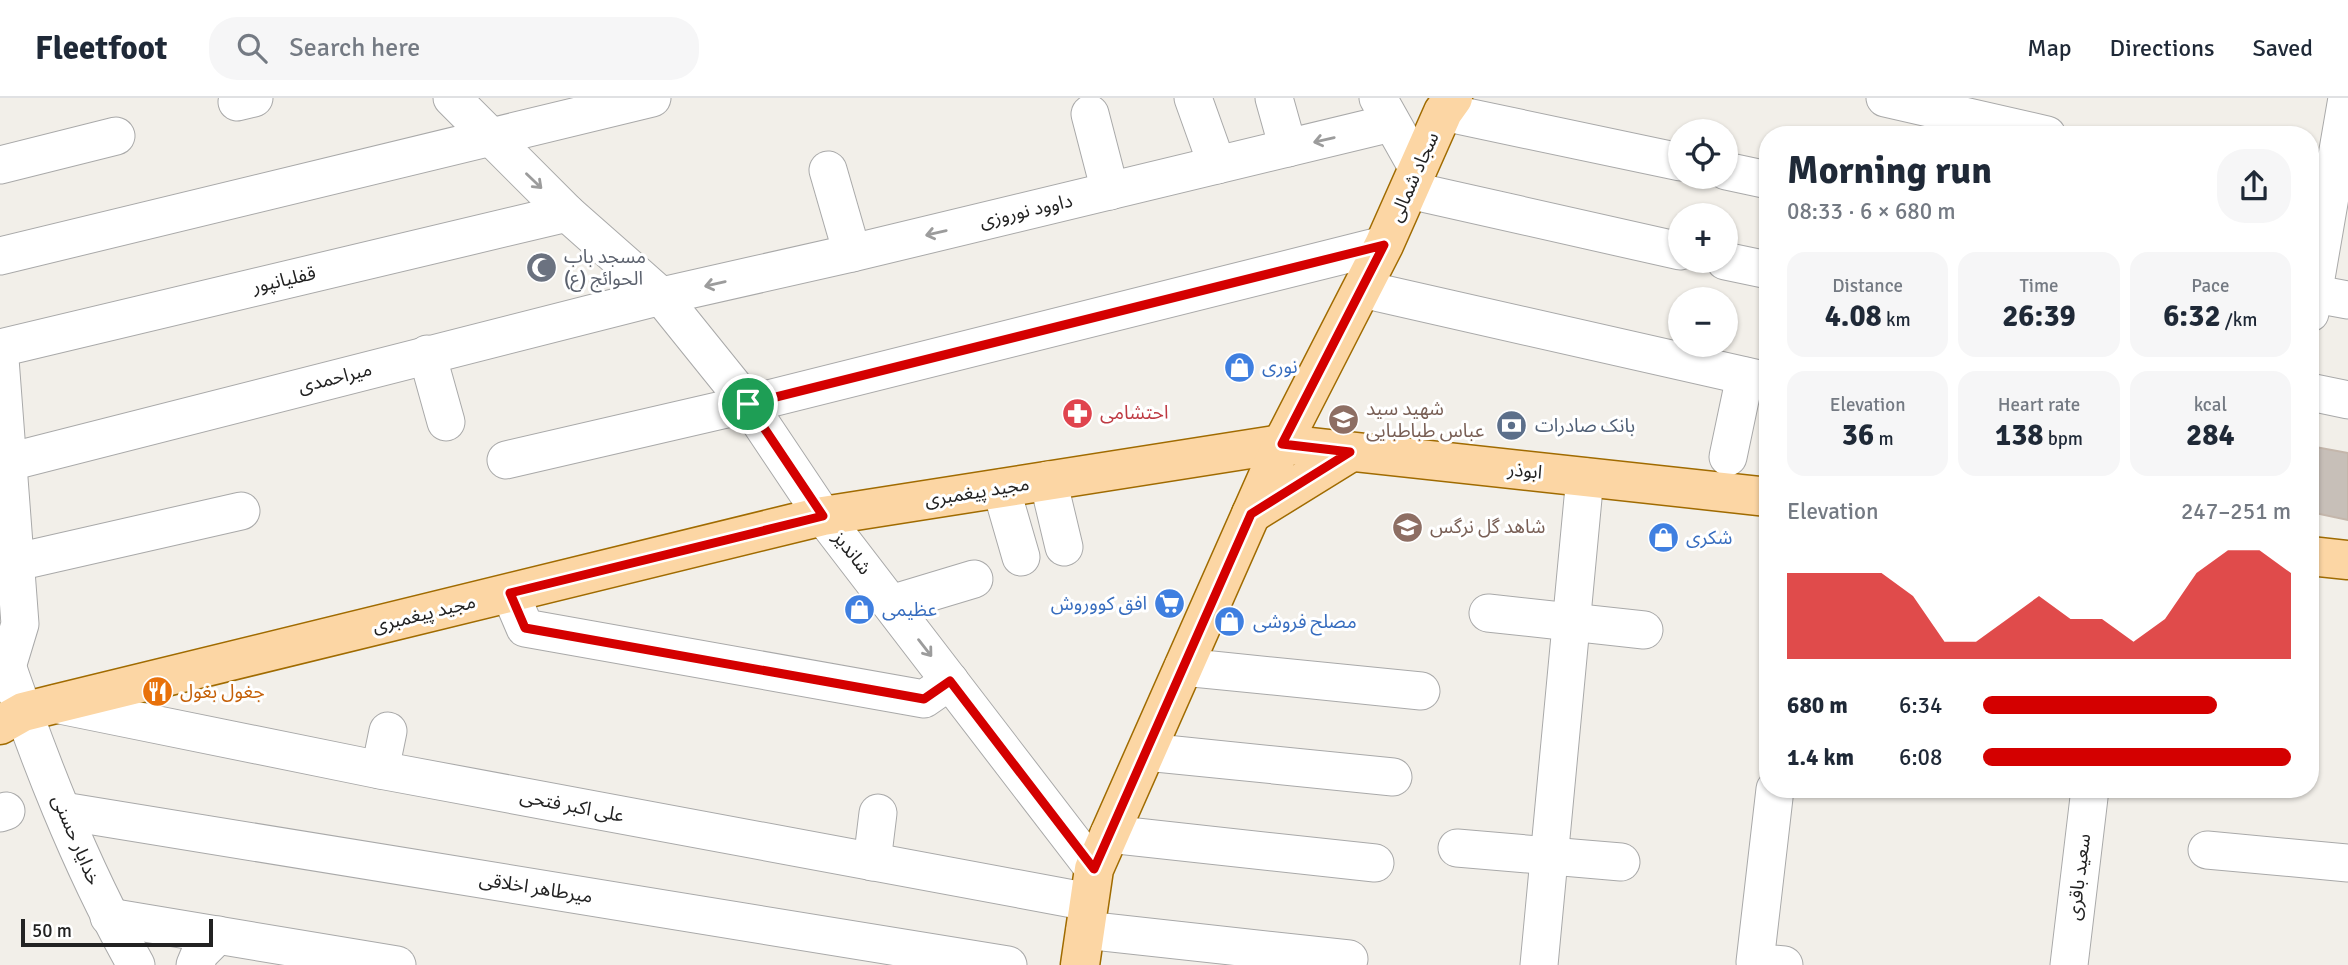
<!DOCTYPE html>
<meta charset="utf-8">
<style>
:root{--surface:#fff;--page:#f6f6f7;--text:#1f2937;--muted:#747a83;--line:#e0e1e3;--accent:#d40000}
body{margin:0;font-family:Signika,"Noto Sans Arabic",sans-serif;background:var(--page);color:var(--text);height:100vh;display:flex;flex-direction:column;font-size:26px;white-space:nowrap}
*{box-sizing:border-box;margin:0}
p{font-size:23px;color:var(--muted)}
.icon{flex:none;width:38px;height:38px;fill:none;stroke:currentColor;stroke-width:2;stroke-linecap:round;stroke-linejoin:round}
.map{position:relative;flex:1;overflow:hidden}
.sheet{position:absolute;left:1759px;top:28px;width:560px;height:672px;display:flex;flex-direction:column;background:var(--surface);border-radius:28px;box-shadow:0 2px 5px #0004}
.sheet>*{flex:none}
.tools{position:absolute;left:1668px;top:21px;display:grid;gap:14px}
.tools a{display:grid;place-items:center;width:70px;height:70px;border-radius:50%;background:var(--surface);box-shadow:0 2px 5px #0004;font-size:35px}
.scale{position:absolute;left:21px;bottom:18px;width:192px;box-sizing:border-box;padding-left:7px;border:4px solid #222;border-top:0;font-size:19px;line-height:24px;white-space:nowrap;color:#222;-webkit-text-stroke:5px #fff;paint-order:stroke}
.pin{position:absolute;display:grid;place-items:center;width:60px;height:60px;color:#fff;margin:-30px;border:4px solid #fff;border-radius:50%;box-shadow:0 2px 7px #0007}
.round{display:grid;place-items:center;flex:none;width:74px;height:74px;border-radius:28px;background:var(--page)}
.head{display:flex;align-items:center;justify-content:space-between;height:119px;padding:0 28px}
h1{font-size:38px;font-weight:700;line-height:52px}
.metrics{display:grid;grid-template-columns:repeat(3,1fr);gap:10px;height:119px;padding:7px 28px}
.metrics div{display:grid;align-content:center;border-radius:18px;background:var(--page);text-align:center}
.metrics b{font-size:30px;font-weight:700}
.metrics small{font-size:19px;font-weight:400}
.metrics p{font-size:19px}
.chart{height:196px;padding:14px 28px}
.chart p{display:flex;justify-content:space-between}
.chart svg{width:100%;height:126px;margin-top:7px;fill:var(--accent);opacity:.7}
ul{padding:0 28px;list-style:none;font-size:23px}
li{display:grid;grid-template-columns:112px 84px 1fr;align-items:center;height:52px}
li i{height:18px;border-radius:9px;background:var(--accent)}
header{display:flex;align-items:center;gap:42px;box-sizing:border-box;height:98px;padding:0 35px;background:var(--surface);border-bottom:2px solid var(--line)}
header strong{font-size:33px}
nav{display:flex;gap:38px;margin-inline-start:auto;font-size:24px}
.search{width:490px;height:63px;background:var(--page);display:flex;align-items:center;gap:18px;box-sizing:border-box;padding:0 24px;border-radius:28px;color:var(--muted);font-size:26px}
.map>svg:first-child{display:block}
.building{fill:#c7bfb8;stroke:#c4b6ab;stroke-width:2}
.lines{fill:none;stroke-linecap:round;stroke-linejoin:round}
.minor-casing{stroke:#a9a9a9;stroke-width:39}
.major-casing{stroke:#a06b00;stroke-width:41}
.minor{stroke:#fff;stroke-width:37}
.major{stroke:#fcd6a4;stroke-width:38}
.oneway{stroke:#9c9c9c}
.route-casing{stroke:#fff;stroke-width:14}
.route{stroke:#d40000;stroke-width:9}
.labels{text-anchor:middle;dominant-baseline:central;stroke-width:6;stroke-linejoin:round;paint-order:stroke}
.street-label{font-size:19px;fill:#222;stroke:#fff}
.worship-label{font-size:19px;fill:#5b616d;stroke:#fff;text-anchor:start}
.shop-label{font-size:19px;fill:#366cbe;stroke:#fff;text-anchor:start}
.education-label{font-size:19px;fill:#785e54;stroke:#fff;text-anchor:start}
.health-label{font-size:19px;fill:#be3a42;stroke:#fff;text-anchor:start}
.service-label{font-size:19px;fill:#4e5e75;stroke:#fff;text-anchor:start}
.food-label{font-size:19px;fill:#c56008;stroke:#fff;text-anchor:start}
</style>
<header>
<strong>Fleetfoot</strong>
<div class="search"><svg class="icon" aria-label="search" viewBox="0 0 24 24"><circle cx="10" cy="10" r="6"/><path d="M15 15l6 6"/></svg>Search here</div>
<nav><a>Map</a><a>Directions</a><a>Saved</a></nav>
</header>
<div class="map">
<svg width="2348" height="867" viewBox="0 0 2348 867">
<rect width="100%" height="100%" fill="#f2efe9"/>
<polygon class="building" points="2310,348 2348,355 2348,422 2310,414"/>
<g class="lines">
<defs>
<g id="minor">
<polyline points="452,0 567,115 661,198 748,306 823,418 1094,771"/>
<polyline points="1193,0 1217,67"/>
<polyline points="1274,0 1288,50"/>
<polyline points="1378,0 1418,71"/>
<polyline points="1885,0 2047,37"/>
<polyline points="237,4 254,0"/>
<polyline points="1443,14 1680,64"/>
<polyline points="1090,16 1110,93"/>
<polyline points="0,67 116,38"/>
<polyline points="828,72 852,155"/>
<polyline points="1726,73 1768,82"/>
<polyline points="1409,92 1680,153"/>
<polyline points="0,158 652,0"/>
<polyline points="1725,163 1768,172"/>
<polyline points="1362,191 1768,283"/>
<polyline points="2310,195 2348,202"/>
<polyline points="2310,215 2347,0"/>
<polyline points="0,250 567,115"/>
<polyline points="427,256 446,324"/>
<polyline points="0,261 20,526 7,569"/>
<polyline points="2310,294 2348,302"/>
<polyline points="1728,359 1745,278"/>
<polyline points="506,362 748,306 1384,147"/>
<polyline points="9,364 653,200 852,155 1391,25"/>
<polyline points="1048,382 1064,449"/>
<polyline points="1001,390 1021,459"/>
<polyline points="17,464 241,413"/>
<polyline points="510,495 525,530 924,601 950,583"/>
<polyline points="891,506 974,481"/>
<polyline points="1488,515 1644,532"/>
<path d="M0 547C37 656 79 766 136 867"/>
<polyline points="1183,569 1421,593"/>
<polyline points="55,606 380,672 1089,804"/>
<polyline points="1146,654 1393,679"/>
<polyline points="380,672 388,633"/>
<polyline points="1775,691 1755,864 1784,867"/>
<polyline points="63,713 1008,867"/>
<polyline points="0,715 6,713"/>
<polyline points="1109,736 1375,765"/>
<polyline points="1457,750 1621,764"/>
<polyline points="2207,752 2348,765"/>
<polyline points="872,764 878,715"/>
<polyline points="109,819 397,867"/>
<polyline points="1085,832 1349,861"/>
<polyline points="195,867 200,855 218,837"/>
<polyline points="1539,867 1585,379"/>
<polyline points="2069,867 2090,691"/>
</g>
<g id="major">
<polyline points="1251,416 1351,354"/>
<polyline points="2310,458 2348,462"/>
<polyline points="0,627 23,614 55,606 823,418 1282,346 1768,399"/>
<polyline points="1080,867 1094,771 1282,346 1384,147 1443,14 1453,0"/>
</g>
</defs>
<use href="#minor" class="minor-casing"/>
<use href="#major" class="major-casing"/>
<use href="#minor" class="minor"/>
<use href="#major" class="major"/>
</g>
<defs><path id="oneway-shaft" d="M-6 0H5M1.5-3L5.5 0L1.5 3" fill="none" stroke-width="1.6" stroke-linecap="round" stroke-linejoin="round" transform="scale(1.75)"/></defs>
<g class="oneway">
<use href="#oneway-shaft" transform="translate(1324 42) rotate(167)"/>
<use href="#oneway-shaft" transform="translate(534 83) rotate(44)"/>
<use href="#oneway-shaft" transform="translate(936 135) rotate(167)"/>
<use href="#oneway-shaft" transform="translate(715 186) rotate(167)"/>
<use href="#oneway-shaft" transform="translate(925 550) rotate(52)"/>
</g>
<g class="lines">
<defs>
<polygon id="route" points="1384,147 1282,346 1350,354 1251,416 1094,771 950,583 924,601 525,530 510,495 823,418 748,306"/>
</defs>
<use href="#route" class="route-casing"/>
<use href="#route" class="route"/>
</g>
<defs>
<symbol id="mosque-disc" viewBox="-11 -11 22 22"><circle r="9.5" fill="#6b7280" stroke="#fff"/><path d="M3.5-4.9A6 6 0 1 0 3.5 4.9A5 5 0 1 1 3.5-4.9Z" fill="#fff"/></symbol>
<symbol id="shop-disc" viewBox="-11 -11 22 22"><circle r="9.5" fill="#3f7fe0" stroke="#fff"/><path d="M-5-2.5h2.3a2.7 3.5 0 0 1 5.4 0H5L5.5 6h-11ZM-1.5-2.5h3a1.5 2.3 0 0 0-3 0Z" fill="#fff"/></symbol>
<symbol id="pharmacy-disc" viewBox="-11 -11 22 22"><circle r="9.5" fill="#e0444e" stroke="#fff"/><path d="M-2-6h4v4h4v4h-4v4h-4v-4h-4v-4h4Z" fill="#fff"/></symbol>
<symbol id="school-disc" viewBox="-11 -11 22 22"><circle r="9.5" fill="#8d6e63" stroke="#fff"/><path d="M0-5L7-2L0 1L-7-2ZM-4 1L0 2.5L4 1V4Q0 6-4 4Z" fill="#fff"/></symbol>
<symbol id="bank-disc" viewBox="-11 -11 22 22"><circle r="9.5" fill="#5c6f8a" stroke="#fff"/><path d="M-6-4H6V4H-6ZM0-2.3a2.3 2.3 0 1 0 0 4.6a2.3 2.3 0 1 0 0-4.6Z" fill="#fff"/></symbol>
<symbol id="supermarket-disc" viewBox="-11 -11 22 22"><circle r="9.5" fill="#3f7fe0" stroke="#fff"/><path d="M-6-5.5h2.5l.6 2H6L4.5 2H-2.5L-4.4-4H-6ZM-1.5 3.2a1.3 1.3 0 1 0 .1 0ZM3 3.2a1.3 1.3 0 1 0 .1 0Z" fill="#fff"/></symbol>
<symbol id="restaurant-disc" viewBox="-11 -11 22 22"><circle r="9.5" fill="#e8710a" stroke="#fff"/><path d="M-5-6h1v4h1v-4h1v4h1v-4h1v5L-1.5 .5V6h-2V.5L-5-1ZM5-6V6H3V1.5H1.5Q1.5-4 5-6Z" fill="#fff"/></symbol>
</defs>
<g fill-rule="evenodd">
<use href="#mosque-disc" x="524" y="152" width="35" height="35"/>
<use href="#shop-disc" x="1222" y="252" width="35" height="35"/>
<use href="#pharmacy-disc" x="1060" y="298" width="35" height="35"/>
<use href="#school-disc" x="1326" y="304" width="35" height="35"/>
<use href="#bank-disc" x="1494" y="310" width="35" height="35"/>
<use href="#school-disc" x="1390" y="412" width="35" height="35"/>
<use href="#shop-disc" x="1646" y="422" width="35" height="35"/>
<use href="#supermarket-disc" x="1152" y="488" width="35" height="35"/>
<use href="#shop-disc" x="842" y="494" width="35" height="35"/>
<use href="#shop-disc" x="1212" y="506" width="35" height="35"/>
<use href="#restaurant-disc" x="140" y="576" width="35" height="35"/>
</g>
<g class="labels">
<g class="street-label">
<text transform="translate(1414 79) rotate(-66)">سجاد شمالی</text>
<text transform="translate(1026 113) rotate(-13)">داوود نوروزی</text>
<text transform="translate(284 182) rotate(-13)">قفلیانپور</text>
<text transform="translate(335 280) rotate(-14)">میراحمدی</text>
<text transform="translate(1525 373) rotate(6)">ابوذر</text>
<text transform="translate(977 394) rotate(-9)">مجید پیغمبری</text>
<text transform="translate(852 455) rotate(52)">شاندیز</text>
<text transform="translate(424 516) rotate(-14)">مجید پیغمبری</text>
<text transform="translate(572 708) rotate(11)">علی اکبر فتحی</text>
<text transform="translate(76 742) rotate(67)">خدایار حسنی</text>
<text transform="translate(2079 779) rotate(-83)">سعید باقری</text>
<text transform="translate(536 790) rotate(9)">میرطاهر اخلاقی</text>
</g>
<g class="worship-label">
<text x="564" y="159">مسجد باب<tspan x="564" dy="22">الحوائج (ع)</tspan></text>
</g>
<g class="shop-label">
<text x="1262" y="269">نوری</text>
<text x="1686" y="440">شکری</text>
<text x="1147" y="506" text-anchor="end">افق کووروش</text>
<text x="882" y="512">عظیمی</text>
<text x="1253" y="524">مصلح فروشی</text>
</g>
<g class="education-label">
<text x="1366" y="311">شهید سید<tspan x="1366" dy="22">عباس طباطبایی</tspan></text>
<text x="1430" y="429">شاهد گل نرگس</text>
</g>
<g class="health-label">
<text x="1100" y="315">احتشامی</text>
</g>
<g class="service-label">
<text x="1535" y="328">بانک صادرات</text>
</g>
<g class="food-label">
<text x="180" y="594">جغول بغول</text>
</g>
</g>
</svg>
<div class="tools">
<a><svg class="icon" aria-label="locate" viewBox="0 0 24 24"><circle cx="12" cy="12" r="6"/><path d="M12 2v4M12 18v4M2 12h4M18 12h4"/></svg></a>
<a>+</a>
<a>−</a>
</div>
<div class="scale">50 m</div>
<div class="pin" style="left:748px;top:306px;background:#1e9e55"><svg class="icon" aria-label="arrive" viewBox="0 0 24 24"><path d="M6 21V4h12l-3 4 3 4H6"/></svg></div>
<section class="sheet">
<div class="head"><div><h1>Morning run</h1><p>08:33 · 6 × 680 m</p></div><a class="round"><svg class="icon" aria-label="share" viewBox="0 0 24 24"><path d="M12 15V3M7 8l5-5 5 5M5 13v7h14v-7"/></svg></a></div>
<div class="metrics">
<div><p>Distance</p><b>4.08<small> km</small></b></div>
<div><p>Time</p><b>26:39</b></div>
<div><p>Pace</p><b>6:32<small> /km</small></b></div>
</div>
<div class="metrics">
<div><p>Elevation</p><b>36<small> m</small></b></div>
<div><p>Heart rate</p><b>138<small> bpm</small></b></div>
<div><p>kcal</p><b>284</b></div>
</div>
<div class="chart"><p><span>Elevation</span>247–251 m</p>
<svg viewBox="0 0 160 44" preserveAspectRatio="none"><path d="M0 44V14L10 14L20 14L30 14L40 22L50 38L60 38L70 30L80 22L90 30L100 30L110 38L120 30L130 14L140 6L150 6L160 14V44z"/></svg>
</div>
<ul>
<li><b>680 m</b>6:34<i style="width:76%"></i></li>
<li><b>1.4 km</b>6:08<i style="width:100%"></i></li>
</ul>
</section>
</div>
